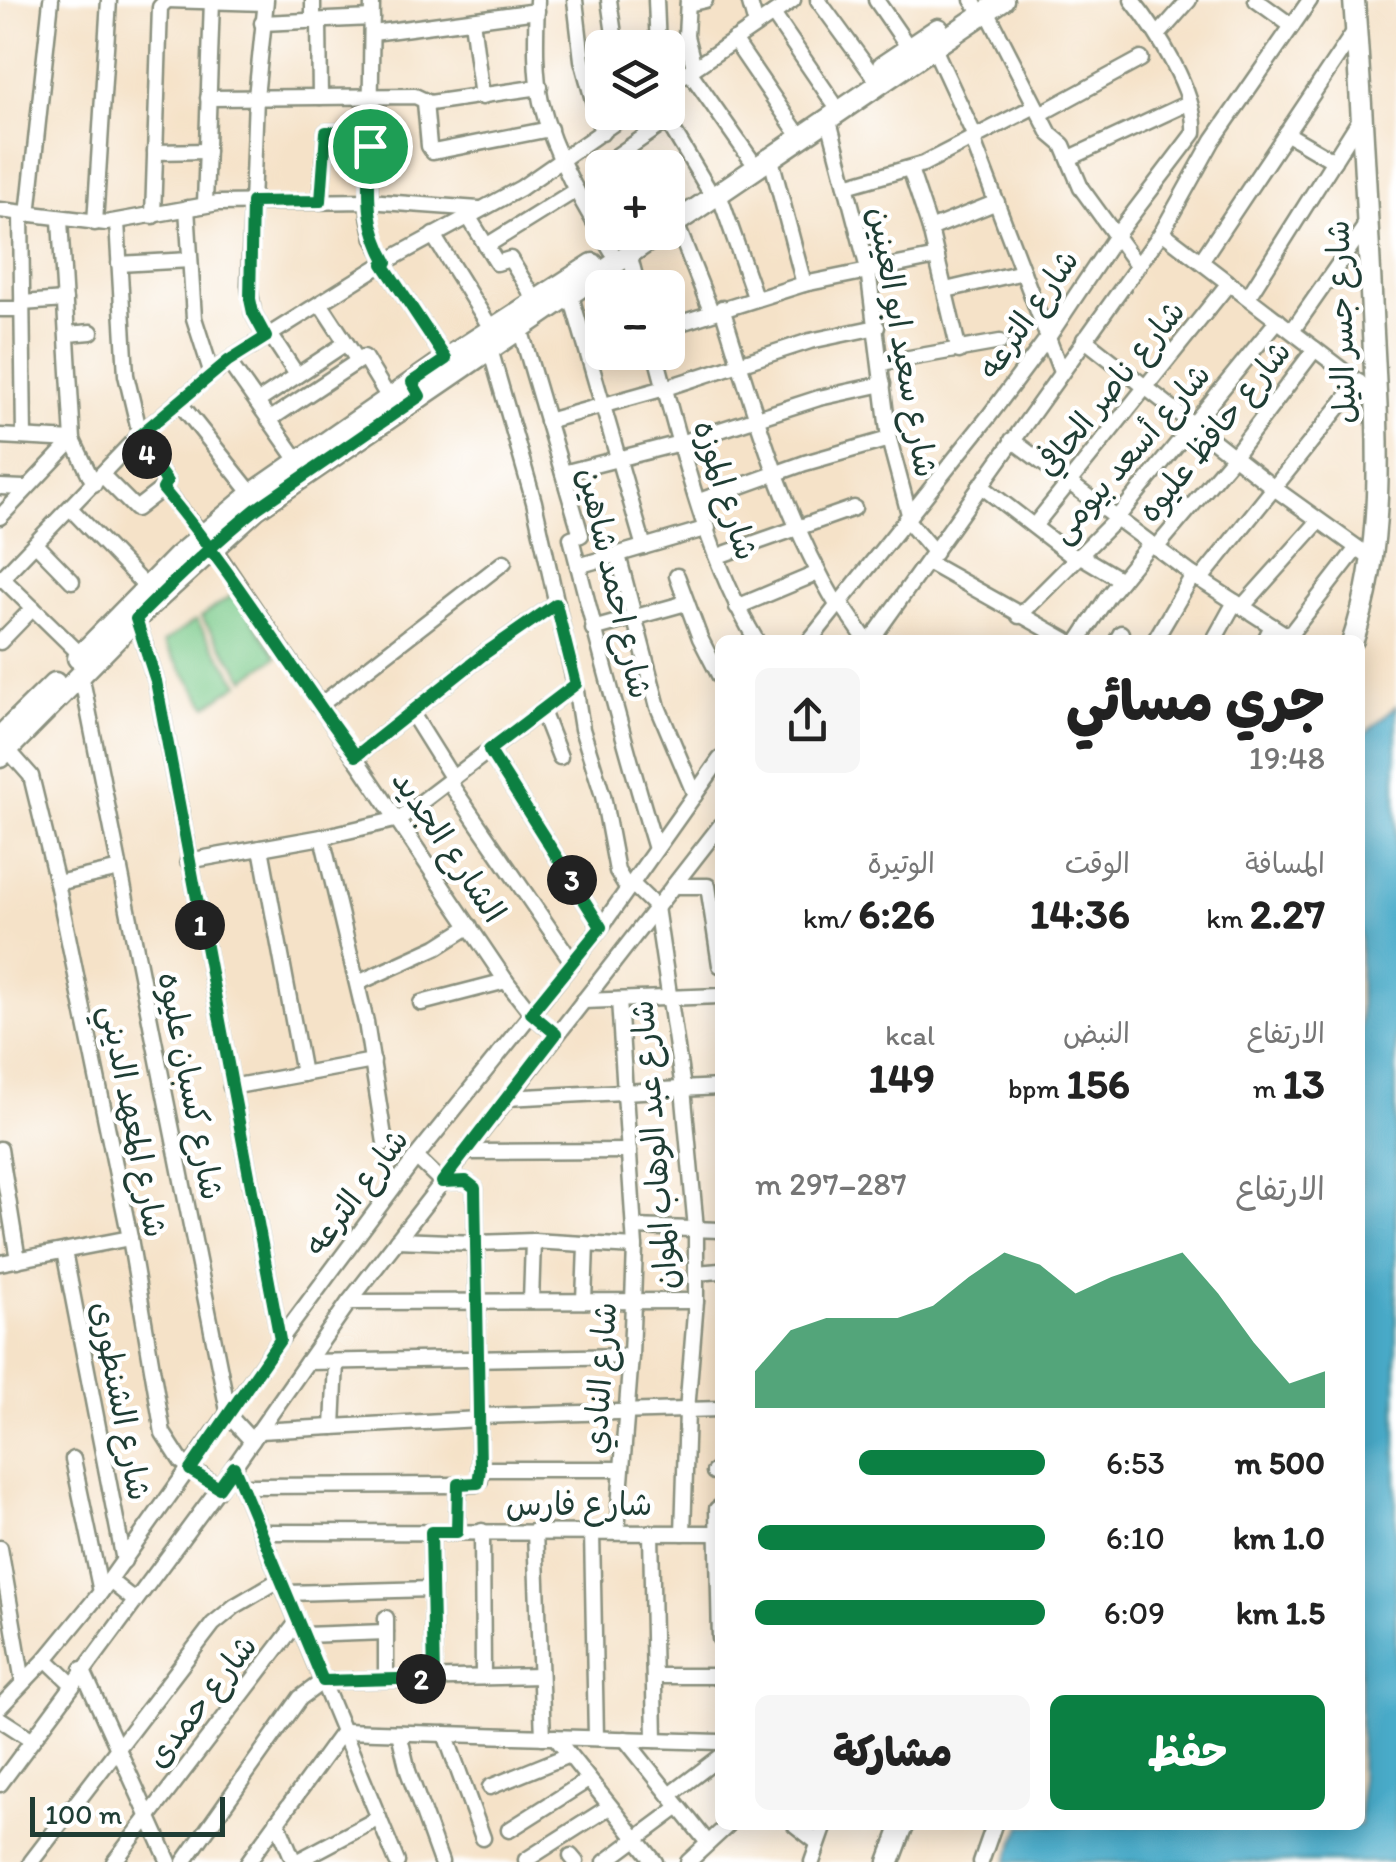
<!DOCTYPE html>
<html lang="ar">
<meta charset="utf-8">
<style>
:root{--surface:#fff;--page:#f6f6f6;--text:#222;--muted:#767676;--accent:#0b8043}
body{margin:0;font-family:Itim,"Playpen Sans Arabic",sans-serif;background:var(--page);color:var(--text);direction:rtl;height:100vh;display:flex;flex-direction:column;font-size:38px;white-space:nowrap}
*{box-sizing:border-box;margin:0}
p{font-size:32px;color:var(--muted)}
.icon{flex:none;width:55px;height:55px;fill:none;stroke:currentColor;stroke-width:2;stroke-linecap:round;stroke-linejoin:round}
.map{position:relative;flex:1;overflow:hidden;direction:ltr}
.details{position:absolute;left:715px;top:635px;width:650px;height:1195px;display:flex;flex-direction:column;background:var(--surface);border-radius:15px;box-shadow:0 5px 25px #0003;direction:rtl}
.details>*{flex:none}
.tools{position:absolute;left:585px;top:30px;display:grid;gap:20px}
.tools a{display:grid;place-items:center;width:100px;height:100px;border-radius:15px;background:var(--surface);box-shadow:0 5px 25px #0003;font-size:50px}
.scale{position:absolute;left:30px;bottom:25px;width:195px;box-sizing:border-box;padding-left:10px;border:5px solid #1f3d34;border-top:0;font-size:28px;line-height:35px;white-space:nowrap;color:#1f3d34;-webkit-text-stroke:8px #fff;paint-order:stroke}
.pin{position:absolute;display:grid;place-items:center;width:85px;height:85px;color:#fff;margin:-42px;border:5px solid #fff;border-radius:50%;box-shadow:0 2px 10px #0007}
.km{position:absolute;width:50px;height:50px;margin:-25px;border-radius:50%;background:#222;color:#fff;font-size:28px;line-height:50px;text-align:center}
.round{display:grid;place-items:center;flex:none;width:105px;height:105px;border-radius:15px;background:var(--page)}
.summary{display:flex;align-items:center;justify-content:space-between;height:170px;padding:0 40px}
h1{font-size:55px;font-weight:800;line-height:75px}
.metrics{display:grid;grid-template-columns:repeat(3,1fr);gap:15px;height:170px;padding:10px 40px}
.metrics div{display:grid;align-content:center}
.metrics b{font-size:42px;font-weight:800}
.metrics small{font-size:28px;font-weight:400}
.metrics p{font-size:28px}
.chart{height:280px;padding:20px 40px}
.chart p{display:flex;justify-content:space-between}
.chart svg{width:100%;height:180px;margin-top:10px;fill:var(--accent);opacity:.7}
.action{display:flex;gap:20px;margin-top:auto;padding:20px 40px}
.action a{flex:1;height:115px;border-radius:15px;background:var(--accent);color:#fff;font-size:40px;font-weight:800;line-height:115px;text-align:center}
.action a+a{background:var(--page);color:var(--text)}
ul{padding:0 40px;list-style:none;font-size:32px}
li{display:grid;grid-template-columns:160px 120px 1fr;align-items:center;height:75px}
li i{height:25px;border-radius:12px;background:var(--accent)}
.map>svg:first-child{display:block}
.green{fill:#7ccb8b;stroke:#4e8460;stroke-width:2.5}
.water{fill:#49abc9;stroke:#34747e;stroke-width:2.5}
.lines{fill:none;stroke-linecap:round;stroke-linejoin:round}
.street-casing{stroke:#8a907e;stroke-width:19}
.secondary-casing{stroke:#8a907e;stroke-width:25}
.street{stroke:#fff;stroke-width:14}
.secondary{stroke:#fff;stroke-width:20}
.route-casing{stroke:#fff;stroke-width:20}
.route{stroke:#0b8043;stroke-width:12}
.labels{text-anchor:middle;dominant-baseline:central;stroke-width:9;stroke-linejoin:round;paint-order:stroke}
.street-label{font-size:32px;fill:#1f3d34;stroke:#fff}
</style>
<div class="map">
<svg width="1396" height="1862" viewBox="0 0 1396 1862">
<rect width="100%" height="100%" fill="#fff"/>
<filter id="ink" filterUnits="userSpaceOnUse"><feTurbulence type="fractalNoise" baseFrequency=".01" numOctaves="2"/><feDisplacementMap in="SourceGraphic" scale="20" xChannelSelector="R" yChannelSelector="G"/><feConvolveMatrix kernelMatrix="1 2 1 2 8 2 1 2 1" color-interpolation-filters="sRGB"/></filter>
<filter id="wash" filterUnits="userSpaceOnUse"><feTurbulence type="fractalNoise" baseFrequency=".0048" numOctaves="4" result="noise"/><feDisplacementMap in="SourceGraphic" scale="40" xChannelSelector="R" yChannelSelector="G"/><feGaussianBlur stdDeviation="2.25" result="paint"/><feColorMatrix in="noise" values="0 0 0 0 0 0 0 0 0 0 0 0 0 0 0 0 0 1.4 0 .05"/><feComposite in="paint" operator="in"/></filter>
<g filter="url(#wash)">
<rect width="100%" height="100%" fill="#f5e2c8"/>
<g class="green">
<polygon points="234,594 277,657 245,679 201,617"/>
<polygon points="196,620 239,684 207,706 163,643"/>
</g>
<polygon class="water" points="1396,706 1396,1862 1006,1862 1022,1825 1360,1825 1360,738"/>
</g>
<g filter="url(#ink)">
<g class="lines">
<defs>
<g id="street">
<polyline points="167,0 265,3"/>
<polyline points="372,0 369,216 374,239 387,261"/>
<path d="M537 0C536 33 534 70 541 102 554 156 584 206 612 252"/>
<polyline points="575,0 582,60 602,133"/>
<polyline points="609,0 616,48"/>
<polyline points="656,0 658,48"/>
<polyline points="688,0 686,36 694,67"/>
<polyline points="749,0 756,25"/>
<polyline points="818,0 872,74"/>
<polyline points="876,0 909,48"/>
<polyline points="972,0 975,4"/>
<polyline points="1256,0 1292,26"/>
<polyline points="688,4 705,0"/>
<polyline points="987,11 1050,134 1063,145 1081,188 1137,265"/>
<polyline points="773,14 833,102"/>
<polyline points="472,20 482,97"/>
<polyline points="313,21 313,0"/>
<polyline points="319,21 320,97"/>
<polyline points="262,23 372,18"/>
<polyline points="373,33 537,11"/>
<polyline points="1159,34 1189,0"/>
<polyline points="734,40 794,128"/>
<polyline points="934,48 976,139"/>
<polyline points="689,71 750,158"/>
<polyline points="668,86 793,0"/>
<polyline points="208,98 415,96 430,103 540,87"/>
<polyline points="425,102 429,146 433,152 550,129"/>
<polyline points="662,112 707,187"/>
<polyline points="1040,114 1141,59"/>
<polyline points="829,121 868,269 889,439 909,514"/>
<polyline points="1286,133 1334,161"/>
<polyline points="973,141 1061,372"/>
<polyline points="370,146 396,146"/>
<polyline points="155,152 207,151"/>
<polyline points="1070,158 1188,103"/>
<polyline points="771,159 804,284"/>
<polyline points="599,168 667,121"/>
<polyline points="910,169 930,229 959,351"/>
<polyline points="846,186 923,164 1035,106"/>
<polyline points="719,194 755,297"/>
<polyline points="321,201 326,132 370,132"/>
<polyline points="205,204 212,0"/>
<polyline points="187,208 194,318 212,374"/>
<polyline points="0,210 106,223 218,203 368,201 479,209"/>
<polyline points="21,214 24,437"/>
<polyline points="28,215 51,0"/>
<polyline points="153,216 160,7 167,0"/>
<polyline points="468,216 497,263 510,259 536,301"/>
<polyline points="60,220 73,440 94,484"/>
<polyline points="117,222 126,375 140,434"/>
<polyline points="95,223 109,0"/>
<polyline points="676,223 711,311"/>
<polyline points="930,229 997,202"/>
<polyline points="1162,232 1375,395"/>
<polyline points="433,235 492,330"/>
<polyline points="486,246 576,190"/>
<polyline points="629,253 638,288"/>
<polyline points="1201,261 1356,29"/>
<polyline points="119,264 190,260"/>
<polyline points="383,264 446,359"/>
<polyline points="946,290 1023,272"/>
<polyline points="571,296 644,547"/>
<polyline points="1248,297 1362,116"/>
<polyline points="22,303 65,300"/>
<polyline points="320,303 358,361"/>
<path d="M722 308C754 410 782 513 837 605"/>
<polyline points="0,309 22,309"/>
<polyline points="668,327 804,284 937,257"/>
<path d="M520 328 581 535 571 538C597 640 625 746 656 849"/>
<polyline points="1292,331 1368,222"/>
<polyline points="68,334 91,332"/>
<polyline points="270,334 297,375"/>
<polyline points="266,337 253,313 249,285 256,97 266,0"/>
<polyline points="1084,339 1274,488 1373,559"/>
<polyline points="490,349 534,502 575,685 582,729 603,796 617,871 628,889"/>
<path d="M655 352C681 447 706 556 756 640"/>
<polyline points="228,361 299,462"/>
<polyline points="881,363 1000,342"/>
<polyline points="179,402 252,494"/>
<polyline points="257,402 346,343"/>
<polyline points="269,420 364,357 389,398"/>
<polyline points="547,421 665,388 810,341 877,327"/>
<polyline points="0,436 73,440 0,517"/>
<polyline points="136,438 167,482 163,489 213,547 506,981 531,1013 555,1034"/>
<polyline points="1012,440 1193,575 1294,640"/>
<polyline points="563,473 680,443 819,398 883,384"/>
<polyline points="102,475 136,509 163,488"/>
<polyline points="980,485 1076,559"/>
<polyline points="0,487 24,488"/>
<polyline points="699,501 805,463 889,439"/>
<polyline points="70,508 146,587"/>
<polyline points="906,519 935,553"/>
<polyline points="1034,526 1229,283"/>
<polyline points="36,544 72,581"/>
<polyline points="1156,548 1234,456 1315,349"/>
<polyline points="618,555 658,707 695,795"/>
<polyline points="1079,555 1121,580"/>
<polyline points="718,556 854,508"/>
<polyline points="929,563 1066,640"/>
<polyline points="578,566 708,528"/>
<polyline points="677,576 700,638 720,677"/>
<polyline points="2,578 81,655"/>
<polyline points="0,580 140,434 228,361 387,261 521,188 630,112"/>
<polyline points="1200,580 1359,382"/>
<polyline points="840,602 866,640"/>
<polyline points="737,607 818,573"/>
<polyline points="1242,607 1319,521"/>
<polyline points="1019,616 1116,519 1278,320"/>
<polyline points="136,619 156,681 280,1340"/>
<polyline points="593,629 686,603"/>
<polyline points="1288,637 1357,548"/>
<path d="M810 640 989 416 1049 336 1115 237 1194 133C1197 93 1156 30 1132 0"/>
<polyline points="871,640 1162,232 1213,140 1310,0"/>
<polyline points="1079,640 1108,596 1150,544"/>
<polyline points="1117,640 1121,633"/>
<polyline points="1155,640 1193,575"/>
<polyline points="1214,640 1235,602"/>
<polyline points="1265,640 1272,626"/>
<polyline points="0,642 33,608"/>
<polyline points="81,674 229,1416 252,1441"/>
<polyline points="319,706 504,562"/>
<polyline points="542,711 560,757"/>
<polyline points="411,712 453,779"/>
<polyline points="8,750 31,776 57,883 130,1238 163,1433 181,1461 219,1488"/>
<polyline points="489,750 601,927"/>
<polyline points="356,756 484,654 557,603"/>
<polyline points="449,782 573,963"/>
<polyline points="322,837 366,1022 385,1143"/>
<polyline points="261,848 303,1074"/>
<polyline points="188,861 322,837 399,819 575,685"/>
<polyline points="57,883 120,869"/>
<polyline points="632,884 656,907 683,1088 696,1229 696,1301 687,1411 683,1533"/>
<polyline points="673,886 708,886 720,965"/>
<polyline points="358,983 437,947 470,926"/>
<polyline points="583,1001 720,996"/>
<polyline points="421,1003 506,981"/>
<polyline points="231,1087 373,1061"/>
<polyline points="506,1098 720,1087"/>
<polyline points="0,1149 18,1260"/>
<polyline points="465,1152 629,1151"/>
<polyline points="416,1157 442,1182 466,1181 475,1188 480,1480 476,1484 458,1485 457,1532"/>
<polyline points="634,1227 720,1230"/>
<polyline points="397,1240 476,1243 533,1241 635,1247"/>
<polyline points="64,1251 124,1561"/>
<polyline points="0,1263 130,1238"/>
<polyline points="696,1273 720,1271"/>
<polyline points="531,1301 533,1241"/>
<polyline points="584,1301 586,1245"/>
<polyline points="349,1302 696,1301"/>
<polyline points="307,1362 631,1356"/>
<polyline points="479,1416 720,1409"/>
<polyline points="333,1427 336,1362"/>
<polyline points="259,1431 479,1419"/>
<polyline points="73,1459 101,1592"/>
<polyline points="234,1467 397,1862"/>
<polyline points="480,1469 621,1469"/>
<polyline points="714,1472 720,1472"/>
<polyline points="242,1486 458,1485"/>
<polyline points="720,1507 717,1509 720,1639"/>
<polyline points="482,1531 483,1677"/>
<polyline points="535,1531 543,1737"/>
<polyline points="261,1532 717,1533"/>
<polyline points="431,1532 434,1678"/>
<polyline points="592,1532 596,1738"/>
<polyline points="617,1532 631,1356 635,1247 619,1000"/>
<polyline points="651,1532 655,1740"/>
<polyline points="0,1548 23,1682"/>
<polyline points="110,1581 134,1600"/>
<polyline points="287,1593 432,1589"/>
<polyline points="386,1618 386,1679"/>
<polyline points="304,1635 386,1632"/>
<polyline points="46,1659 72,1684"/>
<polyline points="82,1669 169,1862"/>
<polyline points="654,1676 720,1676"/>
<polyline points="0,1707 46,1659 101,1592 280,1340 416,1157 601,927 720,759"/>
<polyline points="0,1719 31,1739"/>
<polyline points="399,1733 408,1771 441,1862"/>
<polyline points="445,1734 483,1838"/>
<polyline points="555,1737 655,1862"/>
<polyline points="625,1739 708,1843"/>
<polyline points="0,1784 219,1488 349,1302 720,826"/>
<polyline points="490,1787 569,1755"/>
<polyline points="670,1795 720,1757"/>
<polyline points="277,1821 294,1862"/>
<polyline points="795,1825 818,1843"/>
<polyline points="509,1830 588,1780"/>
<polyline points="571,1856 576,1862"/>
<polyline points="526,1860 609,1807"/>
<polyline points="31,1862 213,1624 235,1606 281,1579"/>
<polyline points="114,1862 298,1621"/>
<polyline points="184,1862 300,1698 323,1681 540,1676"/>
<polyline points="248,1862 343,1731 720,1742"/>
<polyline points="296,1862 379,1818"/>
<polyline points="605,1862 679,1807"/>
<polyline points="688,1862 728,1825"/>
<polyline points="812,1862 825,1825"/>
<polyline points="981,1862 994,1825"/>
</g>
<g id="secondary">
<polyline points="883,66 938,29"/>
<polyline points="668,228 1003,0"/>
<path d="M1353 640C1388 539 1377 419 1372 313 1367 209 1362 104 1354 0"/>
<polyline points="78,658 177,557 252,494 446,359 593,264"/>
<polyline points="0,737 55,683"/>
<polyline points="0,757 143,612 256,509 661,232"/>
<polyline points="889,1862 903,1825"/>
</g>
</defs>
<use href="#street" class="street-casing"/>
<use href="#secondary" class="secondary-casing"/>
<use href="#street" class="street"/>
<use href="#secondary" class="secondary"/>
</g>
</g>
<g class="lines" filter="url(#ink)">
<defs>
<path id="route" d="M370 146C369 192 364 221 387 262L383 264 446 359 412 382 420 396 256 509C214 543 174 581 136 619L156 681 280 1340 190 1470 219 1488 234 1467 323 1681 434 1678 431 1532H457L458 1484 478 1483 480 1469 475 1188 466 1181 442 1182 556 1034 531 1013 601 927 489 750 576 684 556 604 484 654 356 756C290 668 234 573 163 489L167 482 136 438 228 361 266 337 253 313 250 299 252 202 321 201 326 132H370V146"/>
</defs>
<use href="#route" class="route-casing"/>
<use href="#route" class="route"/>
</g>
<g class="labels">
<g class="street-label">
<text transform="translate(1028 314) rotate(-55)">شارع الترعه</text>
<text transform="translate(1341 322) rotate(-92)">شارع جسر النيل</text>
<text transform="translate(903 342) rotate(80)">شارع سعيد ابو العينين</text>
<text transform="translate(1110 388) rotate(-51)">شارع ناصر الحافي</text>
<text transform="translate(1214 431) rotate(-51)">شارع حافظ عليوه</text>
<text transform="translate(1130 453) rotate(-49)">شارع أسعد بيومى</text>
<text transform="translate(726 490) rotate(72)">شارع الموزه</text>
<text transform="translate(615 583) rotate(77)">شارع احمد شاهين</text>
<text transform="translate(449 846) rotate(56)">الشارع الجديد</text>
<text transform="translate(191 1086) rotate(79)">شارع كسبان عليوه</text>
<text transform="translate(134 1121) rotate(79)">شارع المعهد الديني</text>
<text transform="translate(654 1145) rotate(-95)">شارع عبد الوهاب الموان</text>
<text transform="translate(356 1192) rotate(-53)">شارع الترعه</text>
<text transform="translate(600 1378) rotate(-86)">شارع النادي</text>
<text transform="translate(121 1401) rotate(79)">شارع الشنطورى</text>
<text x="579" y="1504">شارع فارس</text>
<text transform="translate(201 1701) rotate(-52)">شارع حمدى</text>
</g>
</g>
</svg>
<div class="tools">
<a><svg class="icon" aria-label="layers" viewBox="0 0 24 24"><path d="M12 4l9 5-9 5-9-5zM3 14l9 5 9-5"/></svg></a>
<a>+</a>
<a>−</a>
</div>
<div class="scale">100 m</div>
<div class="pin" style="left:370px;top:146px;background:#1e9e55"><svg class="icon" aria-label="arrive" viewBox="0 0 24 24"><path d="M6 21V4h12l-3 4 3 4H6"/></svg></div>
<b class="km" style="left:200px;top:925px">1</b>
<b class="km" style="left:421px;top:1679px">2</b>
<b class="km" style="left:572px;top:880px">3</b>
<b class="km" style="left:147px;top:454px">4</b>
<section class="details">
<div class="summary"><div><h1>جري مسائي</h1><p>19:48</p></div><a class="round"><svg class="icon" aria-label="share" viewBox="0 0 24 24"><path d="M12 15V3M7 8l5-5 5 5M5 13v7h14v-7"/></svg></a></div>
<div class="metrics">
<div><p>المسافة</p><b>2.27<small> km</small></b></div>
<div><p>الوقت</p><b>14:36</b></div>
<div><p>الوتيرة</p><b>6:26<small> /km</small></b></div>
</div>
<div class="metrics">
<div><p>الارتفاع</p><b>13<small> m</small></b></div>
<div><p>النبض</p><b>156<small> bpm</small></b></div>
<div><p>kcal</p><b>149</b></div>
</div>
<div class="chart"><p><span>الارتفاع</span>287–297 m</p>
<svg viewBox="0 0 160 44" preserveAspectRatio="none"><path d="M0 44V35L10 25L20 22L30 22L40 22L50 19L60 12L70 6L80 9L90 16L100 12L110 9L120 6L130 16L140 28L150 38L160 35V44z"/></svg>
</div>
<ul>
<li><b>500 m</b>6:53<i style="width:64%"></i></li>
<li><b>1.0 km</b>6:10<i style="width:99%"></i></li>
<li><b>1.5 km</b>6:09<i style="width:100%"></i></li>
</ul>
<div class="action"><a>حفظ</a><a>مشاركة</a></div>
</section>
</div>
